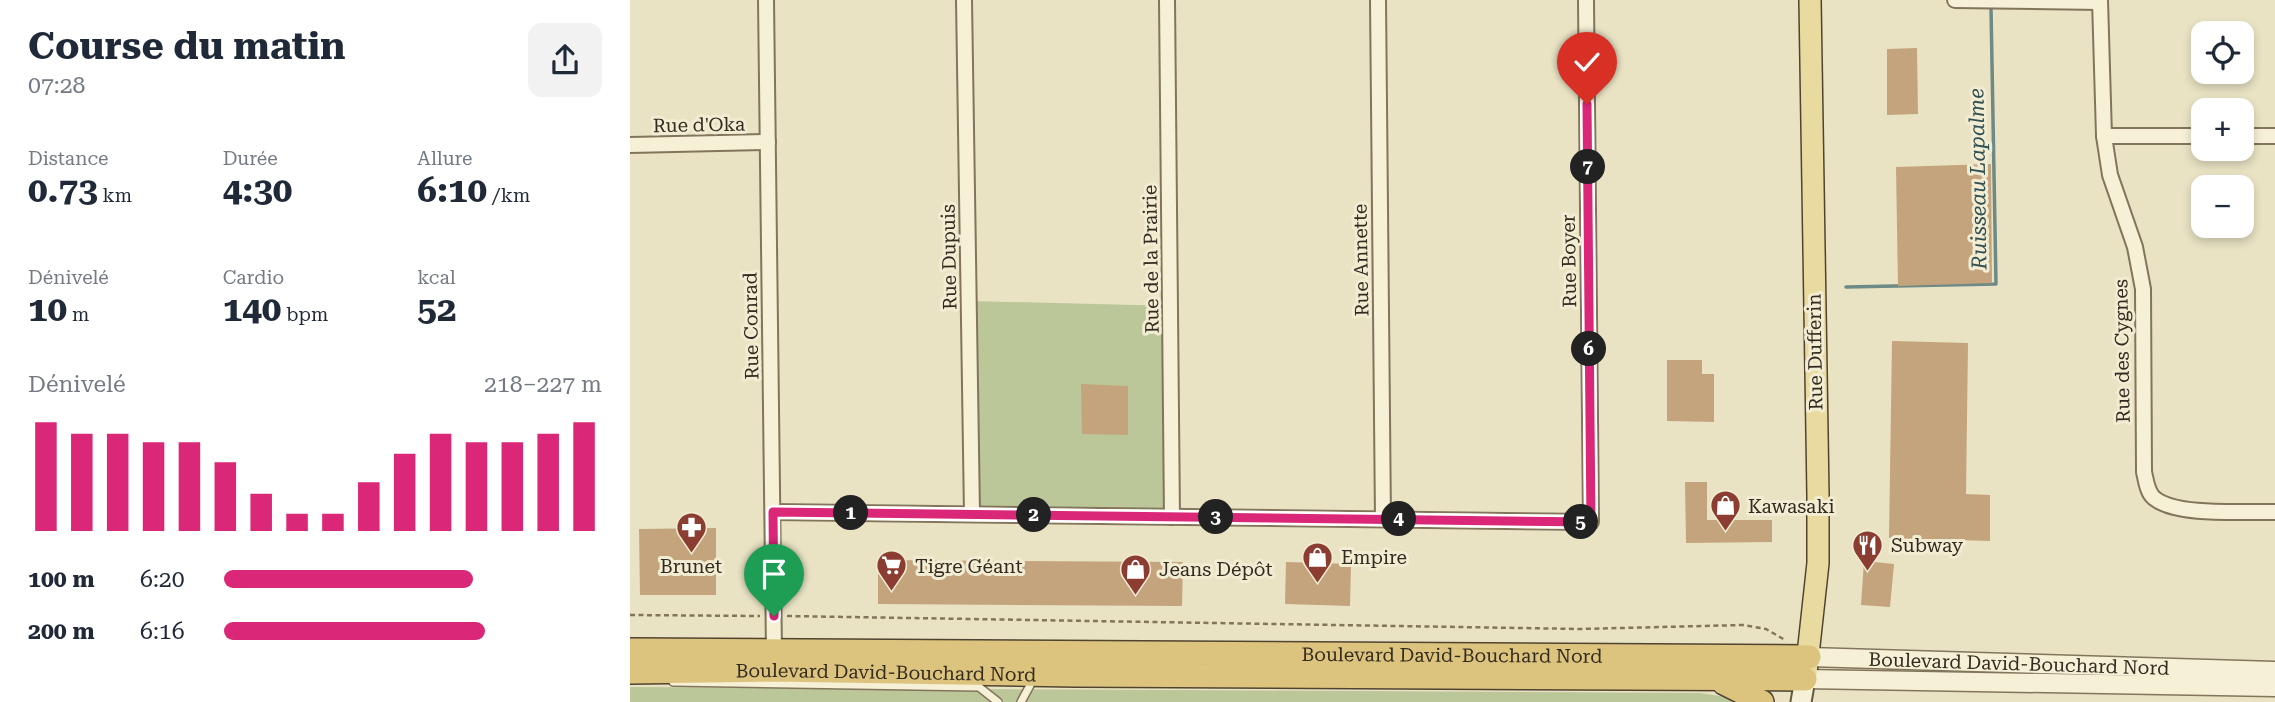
<!DOCTYPE html>
<html lang="fr">
<meta charset="utf-8">
<style>
:root{--surface:#fff;--page:#f2f2f3;--text:#1f2937;--muted:#747a83;--accent:#db2777}
body{margin:0;font-family:"Roboto Serif",serif;background:var(--page);color:var(--text);height:100vh;display:flex;flex-direction:column;font-size:26px;white-space:nowrap}
*{box-sizing:border-box;margin:0}
p{font-size:23px;color:var(--muted)}
.icon{flex:none;width:38px;height:38px;fill:none;stroke:currentColor;stroke-width:2;stroke-linecap:round;stroke-linejoin:round}
.map{position:relative;flex:1;overflow:hidden}
.drawer{display:flex;flex-direction:column;background:var(--surface);width:630px}
.drawer>*{flex:none}
.controls{position:absolute;left:1561px;top:21px;display:grid;gap:14px}
.controls a{display:grid;place-items:center;width:63px;height:63px;border-radius:14px;background:var(--surface);box-shadow:0 4px 10px #0003;font-size:35px}
.pin{position:absolute;display:grid;place-items:center;width:60px;height:60px;color:#fff;margin:-72px -30px;border-radius:50% 50% 50% 0;rotate:-45deg;box-shadow:0 0 7px #0007}
.pin .icon{rotate:45deg}
.km{position:absolute;width:35px;height:35px;margin:-18px;border-radius:50%;background:#222;color:#fff;font-size:19px;line-height:35px;text-align:center}
.round{display:grid;place-items:center;flex:none;width:74px;height:74px;border-radius:14px;background:var(--page)}
.overview{display:flex;align-items:center;justify-content:space-between;height:119px;padding:0 28px}
h1{font-size:38px;font-weight:700;line-height:52px}
.stats{display:grid;grid-template-columns:repeat(3,1fr);gap:10px;height:119px;padding:7px 28px}
.stats div{display:grid;align-content:center}
.stats b{font-size:35px;font-weight:700}
.stats small{font-size:19px;font-weight:400}
.stats p{font-size:19px}
.chart{height:196px;padding:14px 28px}
.chart p{display:flex;justify-content:space-between}
.chart svg{width:100%;height:126px;margin-top:7px;stroke:var(--accent);stroke-width:6}
ul{padding:0 28px;list-style:none;font-size:23px}
li{display:grid;grid-template-columns:112px 84px 1fr;align-items:center;height:52px}
li i{height:18px;border-radius:9px;background:var(--accent)}
main{display:flex;flex:1;min-height:0}
.map>svg:first-child{display:block}
.green{fill:#bbc699}
.lines{fill:none;stroke-linecap:round;stroke-linejoin:round}
.stream{stroke:#6d8a86;stroke-width:3.5}
.building{fill:#c4a47d}
.service-casing{stroke:#82755c;stroke-width:10}
.minor-casing{stroke:#82755c;stroke-width:18}
.tertiary-casing{stroke:#82755c;stroke-width:21}
.secondary-casing{stroke:#64563f;stroke-width:23}
.primary-casing{stroke:#504330;stroke-width:24}
.trunk-casing{stroke:#504330;stroke-width:26}
.path{stroke:#82755c;stroke-width:2.5;stroke-dasharray:5 3.5;stroke-linecap:butt}
.service{stroke:#f5f0d6;stroke-width:7}
.minor{stroke:#f5f0d6;stroke-width:14}
.tertiary{stroke:#f5f0d6;stroke-width:18}
.secondary{stroke:#f5f0d6;stroke-width:19}
.primary{stroke:#e9db9f;stroke-width:21}
.trunk{stroke:#ddc47e;stroke-width:23}
.route-casing{stroke:#fff;stroke-width:14}
.route{stroke:#db2777;stroke-width:9}
.labels{text-anchor:middle;dominant-baseline:central;stroke-width:6;stroke-linejoin:round;paint-order:stroke}
.street-label{font-size:19px;fill:#332b1f;stroke:#f1ecd2}
.poi-label{font-size:19px;fill:#332b1f;stroke:#f1ecd2;text-anchor:start}
.water-label{font-size:21px;font-style:italic;fill:#2f4f51;stroke:#f1ecd2}
</style>
<main>
<section class="drawer">
<div class="overview"><div><h1>Course du matin</h1><p>07:28</p></div><a class="round"><svg class="icon" aria-label="share" viewBox="0 0 24 24"><path d="M12 15V3M7 8l5-5 5 5M5 13v7h14v-7"/></svg></a></div>
<div class="stats">
<div><p>Distance</p><b>0.73<small> km</small></b></div>
<div><p>Durée</p><b>4:30</b></div>
<div><p>Allure</p><b>6:10<small> /km</small></b></div>
</div>
<div class="stats">
<div><p>Dénivelé</p><b>10<small> m</small></b></div>
<div><p>Cardio</p><b>140<small> bpm</small></b></div>
<div><p>kcal</p><b>52</b></div>
</div>
<div class="chart"><p><span>Dénivelé</span>218–227 m</p>
<svg viewBox="0 0 160 44" preserveAspectRatio="none"><path d="M5 44V6M15 44V10M25 44V10M35 44V13M45 44V13M55 44V20M65 44V31M75 44V38M85 44V38M95 44V27M105 44V17M115 44V10M125 44V13M135 44V13M145 44V10M155 44V6"/></svg>
</div>
<ul>
<li><b>100 m</b>6:20<i style="width:66%"></i></li>
<li><b>200 m</b>6:16<i style="width:69%"></i></li>
</ul>
</section>
<div class="map">
<svg width="1645" height="702" viewBox="0 0 1645 702">
<rect width="100%" height="100%" fill="#e9e3c4"/>
<g class="green">
<polygon points="340,301 546,306 550,512 341,506"/>
<polygon points="0,687 1070,693 1104,698 1109,702 0,702"/>
</g>
<g class="lines">
<polyline class="stream" points="1216,287 1366,284 1361,8"/>
</g>
<g class="building">
<polygon points="1287,48 1288,114 1257,115 1257,49"/>
<polygon points="1361,164 1362,283 1268,286 1266,167"/>
<polygon points="1262,341 1338,343 1336,494 1360,495 1360,541 1259,538"/>
<polygon points="1037,360 1072,360 1072,374 1084,374 1084,422 1037,421"/>
<polygon points="451,384 498,386 498,435 452,434"/>
<polygon points="1055,482 1077,482 1077,520 1142,520 1142,542 1056,543"/>
<polygon points="86,528 86,595 10,595 9,529"/>
<polygon points="248,560 553,562 552,606 248,604"/>
<polygon points="1234,561 1264,564 1260,607 1231,605"/>
<polygon points="656,562 721,564 720,606 655,604"/>
</g>
<g class="lines">
<defs>
<g id="service">
<polyline points="43,682 349,687 368,702"/>
<polyline points="391,702 404,678"/>
</g>
<g id="minor">
<polyline points="136,0 144,652"/>
<polyline points="334,0 342,514"/>
<polyline points="537,0 542,517"/>
<polyline points="748,0 753,519"/>
<polyline points="1325,0 1470,2"/>
<path d="M1470 0 1474 136 1480 175 1505 247 1513 289 1514 472C1516 480 1517 492 1524 498 1547 517 1616 511 1645 512"/>
<polyline points="1474,136 1573,136"/>
<polyline points="1612,136 1645,136"/>
<polyline points="0,145 138,142"/>
<polyline points="143,512 961,522 956,0"/>
</g>
<g id="tertiary">
<path id="s1" d="M1179 657 1645 671"/>
<polyline points="1175,679 1645,687"/>
</g>
<polyline id="secondary" points="1171,702 1175,679"/>
<polyline id="primary" points="1176,673 1188,563 1188,495 1180,0"/>
<g id="trunk">
<path id="s2" d="M0 650 1179 657"/>
<path id="s3" d="M0 672 144 670 445 675 1175 679"/>
<polyline points="1094,683 1132,702"/>
</g>
</defs>
<use href="#service" class="service-casing"/>
<use href="#minor" class="minor-casing"/>
<use href="#tertiary" class="tertiary-casing"/>
<use href="#secondary" class="secondary-casing"/>
<use href="#primary" class="primary-casing"/>
<use href="#trunk" class="trunk-casing"/>
<g class="path">
<polyline points="0,615 130,616"/>
<polyline points="157,616 950,629 1113,625 1136,629 1155,640"/>
</g>
<use href="#service" class="service"/>
<use href="#minor" class="minor"/>
<use href="#tertiary" class="tertiary"/>
<use href="#secondary" class="secondary"/>
<use href="#primary" class="primary"/>
<use href="#trunk" class="trunk"/>
</g>
<g class="lines">
<defs>
<polyline id="route" points="144,616 143,512 961,522 957,104"/>
</defs>
<use href="#route" class="route-casing"/>
<use href="#route" class="route"/>
</g>
<defs>
<symbol id="shop-pin" viewBox="-11 -11 22 30"><path d="M0 17L-7.5 6A9.5 9.5 0 1 1 7.5 6Z" fill="#8b3d32" stroke="#f1ecd2"/><path d="M-5-2.5h2.3a2.7 3.5 0 0 1 5.4 0H5L5.5 6h-11ZM-1.5-2.5h3a1.5 2.3 0 0 0-3 0Z" fill="#fff"/></symbol>
<symbol id="pharmacy-pin" viewBox="-11 -11 22 30"><path d="M0 17L-7.5 6A9.5 9.5 0 1 1 7.5 6Z" fill="#8b3d32" stroke="#f1ecd2"/><path d="M-2-6h4v4h4v4h-4v4h-4v-4h-4v-4h4Z" fill="#fff"/></symbol>
<symbol id="restaurant-pin" viewBox="-11 -11 22 30"><path d="M0 17L-7.5 6A9.5 9.5 0 1 1 7.5 6Z" fill="#8b3d32" stroke="#f1ecd2"/><path d="M-5-6h1v4h1v-4h1v4h1v-4h1v5L-1.5 .5V6h-2V.5L-5-1ZM5-6V6H3V1.5H1.5Q1.5-4 5-6Z" fill="#fff"/></symbol>
<symbol id="supermarket-pin" viewBox="-11 -11 22 30"><path d="M0 17L-7.5 6A9.5 9.5 0 1 1 7.5 6Z" fill="#8b3d32" stroke="#f1ecd2"/><path d="M-6-5.5h2.5l.6 2H6L4.5 2H-2.5L-4.4-4H-6ZM-1.5 3.2a1.3 1.3 0 1 0 .1 0ZM3 3.2a1.3 1.3 0 1 0 .1 0Z" fill="#fff"/></symbol>
</defs>
<g fill-rule="evenodd">
<use href="#shop-pin" x="1078" y="488" width="35" height="47"/>
<use href="#pharmacy-pin" x="44" y="510" width="35" height="47"/>
<use href="#restaurant-pin" x="1220" y="528" width="35" height="47"/>
<use href="#shop-pin" x="670" y="540" width="35" height="47"/>
<use href="#supermarket-pin" x="244" y="548" width="35" height="47"/>
<use href="#shop-pin" x="488" y="552" width="35" height="47"/>
</g>
<g class="labels">
<g class="street-label">
<text transform="translate(69 125) rotate(-1)">Rue d'Oka</text>
<text transform="translate(319 257) rotate(-91)">Rue Dupuis</text>
<text transform="translate(521 259) rotate(-91)">Rue de la Prairie</text>
<text transform="translate(731 260) rotate(-91)">Rue Annette</text>
<text transform="translate(939 261) rotate(-91)">Rue Boyer</text>
<text transform="translate(121 326) rotate(-91)">Rue Conrad</text>
<text transform="translate(1492 351) rotate(-91)">Rue des Cygnes</text>
<text transform="translate(1185 352) rotate(-91)">Rue Dufferin</text>
<text stroke="none"><textPath href="#s2" startOffset="822">Boulevard David-Bouchard Nord</textPath></text>
<text stroke="none"><textPath href="#s1" startOffset="210">Boulevard David-Bouchard Nord</textPath></text>
<text stroke="none"><textPath href="#s3" startOffset="256">Boulevard David-Bouchard Nord</textPath></text>
</g>
<g class="poi-label">
<text x="1118" y="506">Kawasaki</text>
<text x="1261" y="545">Subway</text>
<text x="711" y="557">Empire</text>
<text x="61" y="566" text-anchor="middle">Brunet</text>
<text x="285" y="566">Tigre Géant</text>
<text x="529" y="569">Jeans Dépôt</text>
</g>
<g class="water-label">
<text transform="translate(1348 179) rotate(-91)">Ruisseau Lapalme</text>
</g>
</g>
</svg>
<div class="controls">
<a><svg class="icon" aria-label="locate" viewBox="0 0 24 24"><circle cx="12" cy="12" r="6"/><path d="M12 2v4M12 18v4M2 12h4M18 12h4"/></svg></a>
<a>+</a>
<a>−</a>
</div>
<div class="pin" style="left:144px;top:616px;background:#1e9e55"><svg class="icon" aria-label="arrive" viewBox="0 0 24 24"><path d="M6 21V4h12l-3 4 3 4H6"/></svg></div>
<div class="pin" style="left:957px;top:104px;background:#d93025"><svg class="icon" aria-label="check" viewBox="0 0 24 24"><path d="M5 12l5 5 9-10"/></svg></div>
<b class="km" style="left:221px;top:513px">1</b>
<b class="km" style="left:404px;top:515px">2</b>
<b class="km" style="left:586px;top:517px">3</b>
<b class="km" style="left:769px;top:519px">4</b>
<b class="km" style="left:951px;top:522px">5</b>
<b class="km" style="left:959px;top:349px">6</b>
<b class="km" style="left:958px;top:167px">7</b>
</div>
</main>
